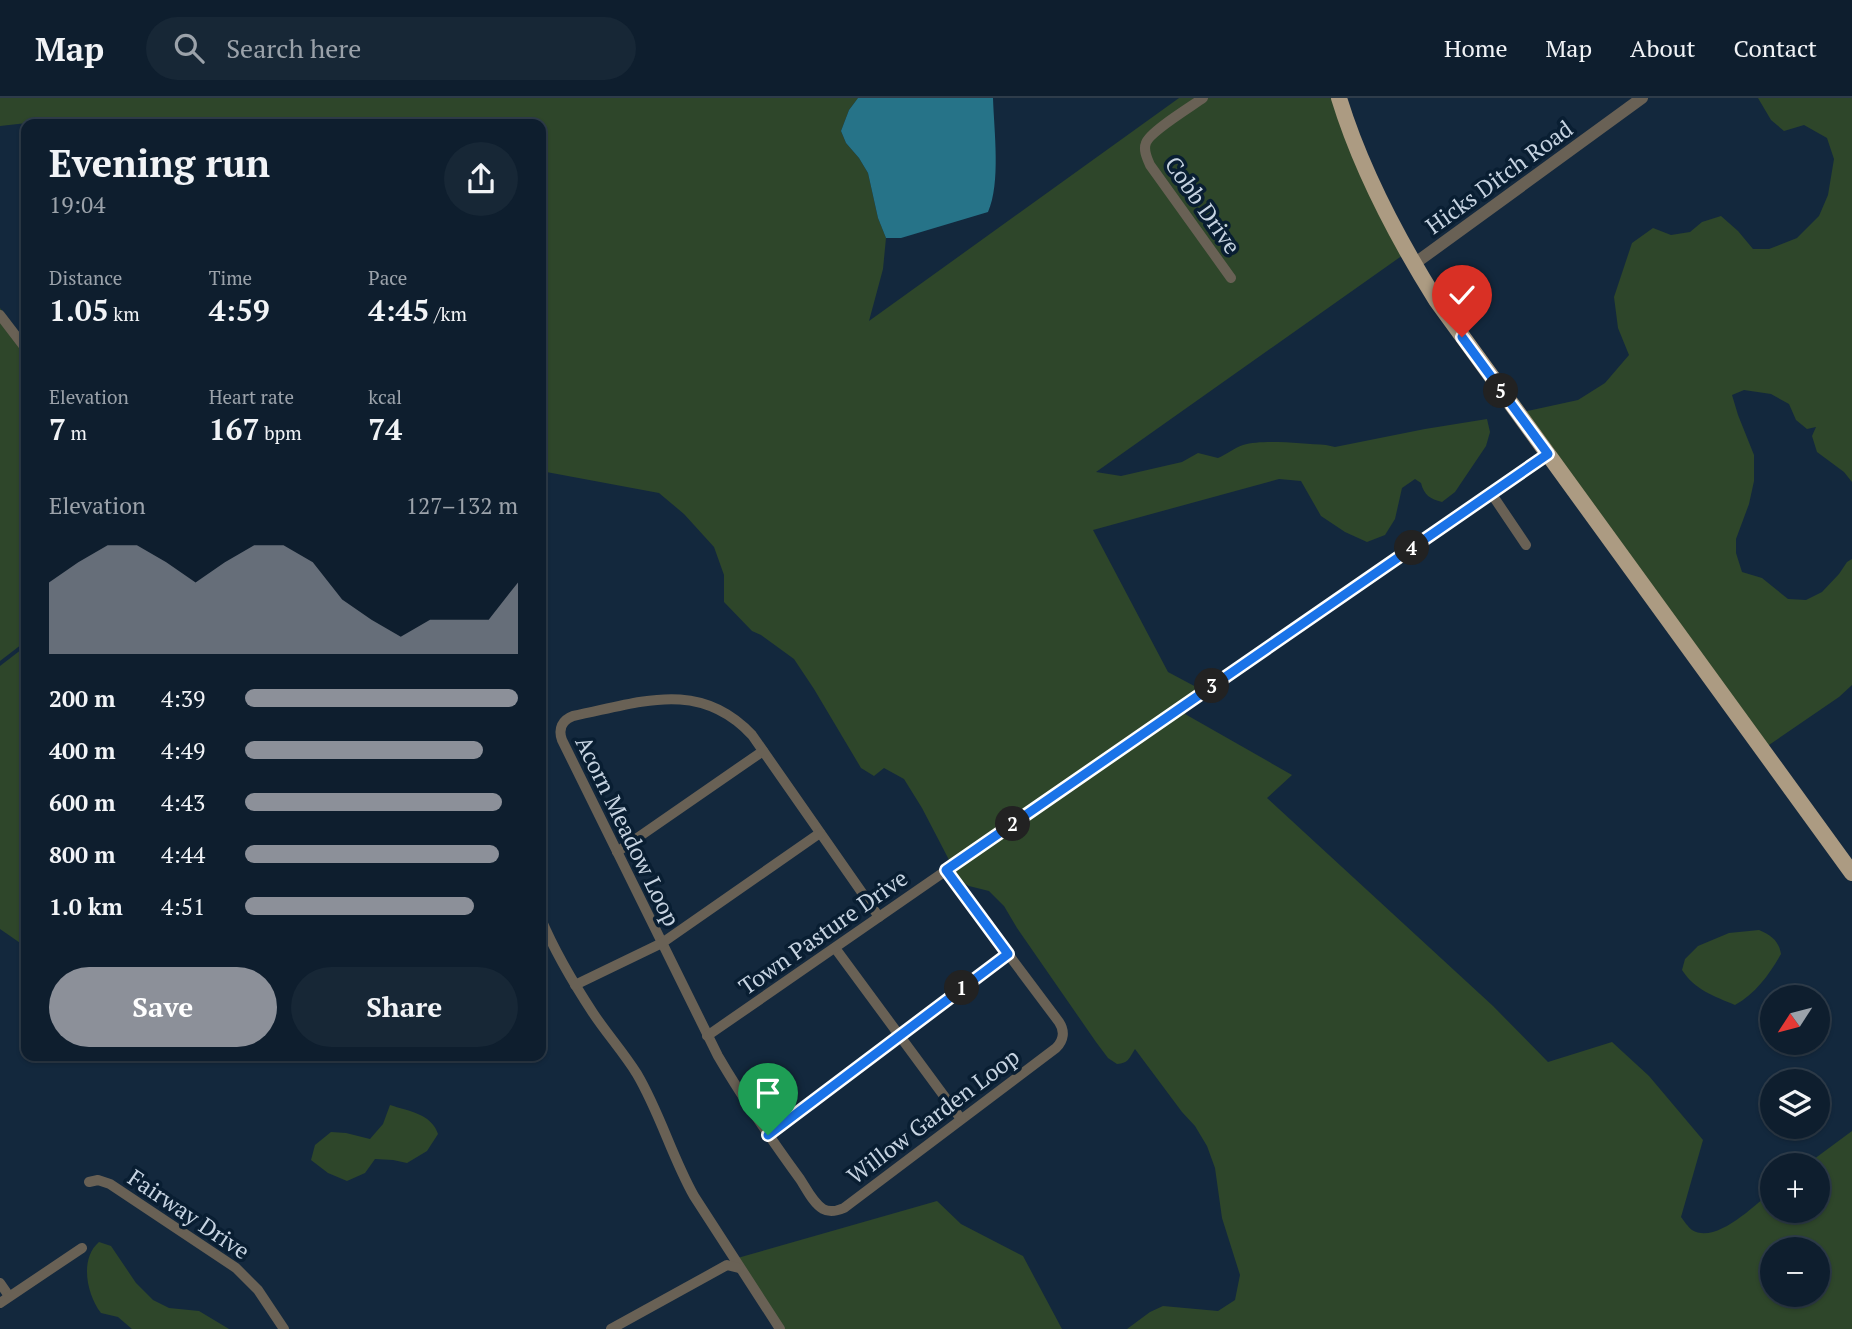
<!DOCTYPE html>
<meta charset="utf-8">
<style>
:root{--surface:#0e1e2e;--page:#172736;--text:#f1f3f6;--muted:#9ba2aa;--line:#2e3c4a;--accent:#8c9099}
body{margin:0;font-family:"PT Serif",serif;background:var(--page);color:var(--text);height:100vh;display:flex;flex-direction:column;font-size:26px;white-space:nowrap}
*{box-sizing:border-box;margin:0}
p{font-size:23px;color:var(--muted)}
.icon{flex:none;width:38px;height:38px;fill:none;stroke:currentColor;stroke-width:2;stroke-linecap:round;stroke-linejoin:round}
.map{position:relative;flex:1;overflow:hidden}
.panel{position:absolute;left:21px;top:21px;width:525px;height:942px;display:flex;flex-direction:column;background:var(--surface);border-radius:14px;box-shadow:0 2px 5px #0004,0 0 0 2px var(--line)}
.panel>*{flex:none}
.needle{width:46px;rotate:234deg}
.buttons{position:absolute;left:1760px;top:887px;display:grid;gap:14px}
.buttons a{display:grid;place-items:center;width:70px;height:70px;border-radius:50%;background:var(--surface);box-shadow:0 2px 5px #0004,0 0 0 2px var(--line);font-size:35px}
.pin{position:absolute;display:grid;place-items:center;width:60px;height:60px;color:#fff;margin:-72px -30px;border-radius:50% 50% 50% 0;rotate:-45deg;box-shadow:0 0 7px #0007}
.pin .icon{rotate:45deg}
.km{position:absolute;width:35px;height:35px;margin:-18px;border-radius:50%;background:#222;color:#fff;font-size:19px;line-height:35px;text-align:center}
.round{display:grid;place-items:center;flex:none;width:74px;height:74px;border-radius:37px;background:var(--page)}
.head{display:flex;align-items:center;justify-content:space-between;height:119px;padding:0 28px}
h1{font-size:38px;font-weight:800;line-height:52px}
.stats{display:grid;grid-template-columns:repeat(3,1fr);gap:10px;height:119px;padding:7px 28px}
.stats div{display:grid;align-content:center}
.stats b{font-size:30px;font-weight:800}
.stats small{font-size:19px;font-weight:400}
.stats p{font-size:19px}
.chart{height:196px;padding:14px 28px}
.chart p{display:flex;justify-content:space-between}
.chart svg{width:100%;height:126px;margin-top:7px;fill:var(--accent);opacity:.7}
.button{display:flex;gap:14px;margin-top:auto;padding:14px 28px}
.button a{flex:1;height:80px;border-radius:42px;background:var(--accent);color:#fff;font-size:28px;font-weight:800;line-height:80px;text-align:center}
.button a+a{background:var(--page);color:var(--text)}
ul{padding:0 28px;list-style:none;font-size:23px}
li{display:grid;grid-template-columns:112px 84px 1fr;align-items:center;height:52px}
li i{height:18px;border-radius:9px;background:var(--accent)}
header{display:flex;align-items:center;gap:42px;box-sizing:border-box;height:98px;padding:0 35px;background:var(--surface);border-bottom:2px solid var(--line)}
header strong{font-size:33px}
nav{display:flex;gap:38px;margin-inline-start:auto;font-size:24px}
.search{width:490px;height:63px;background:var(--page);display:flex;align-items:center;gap:18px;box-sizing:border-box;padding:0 24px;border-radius:38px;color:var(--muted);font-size:26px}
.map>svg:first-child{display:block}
.green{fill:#2e462a;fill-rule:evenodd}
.water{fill:#267388}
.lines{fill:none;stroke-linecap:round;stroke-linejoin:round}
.minor{stroke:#696155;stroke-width:10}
.tertiary{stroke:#696155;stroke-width:12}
.primary{stroke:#ac9b82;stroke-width:16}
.route-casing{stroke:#fff;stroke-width:14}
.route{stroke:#1a73e8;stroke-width:9}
.labels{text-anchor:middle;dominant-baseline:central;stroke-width:7;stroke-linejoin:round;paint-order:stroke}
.street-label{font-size:23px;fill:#c6d3e1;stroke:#091e32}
</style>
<header>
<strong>Map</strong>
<div class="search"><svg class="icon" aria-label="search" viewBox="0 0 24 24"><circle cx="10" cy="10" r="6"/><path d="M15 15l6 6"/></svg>Search here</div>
<nav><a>Home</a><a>Map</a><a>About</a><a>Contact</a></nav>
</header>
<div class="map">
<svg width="1852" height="1231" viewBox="0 0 1852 1231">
<rect width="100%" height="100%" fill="#13283d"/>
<g class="green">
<path d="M0 0H858L849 12 841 33 846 45 859 60 868 75 878 120 886 140 883 171 869 223 1179 0H1334L1403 157 1096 374 1121 378 1182 364 1198 355 1218 360C1227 356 1234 350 1243 347 1264 341 1303 346 1326 347L1335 349 1425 331 1487 321 1490 334 1486 348 1455 394 1442 404C1430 401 1424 397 1421 385L1415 381 1402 390 1395 421 1385 437 1367 444 1345 434 1321 418 1301 383 1279 381 1093 432 1168 574 1198 590 1200 599 1185 616 1292 677 1267 700 1493 908 1548 964 1612 944 1649 978 1703 1042 1681 1119C1684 1123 1688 1129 1692 1132 1716 1147 1754 1107 1773 1093V1113H1818V1068L1806 1067 1852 1033V1231H1127L1150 1214 1163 1208 1218 1213 1235 1202 1240 1177 1222 1120 1215 1070 1207 1048 1195 1028 1182 1014 1135 951C1129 960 1129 965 1117 966L1108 960 1096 944 1017 830 1004 808 989 793 969 788 960 783 922 710 904 681 884 670 874 678 861 670 814 591 794 561 761 537 752 533 724 504V477L714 449 684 416 659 395 541 373V26H43L36 24 0 28ZM1773 1152H1818V1197H1773Z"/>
<polygon points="1758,0 1852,0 1852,384 1844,374 1817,354 1812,338 1816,329 1807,331 1796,322 1789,306 1771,296 1744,292 1732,297 1738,317 1754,357 1754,383 1749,406 1736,441 1736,455 1742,474 1762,480 1788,501 1806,502 1822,494 1839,476 1847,464 1852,461 1852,587 1839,599 1766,649 1523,314 1578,302 1605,285 1629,257 1618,230 1614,199 1632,145 1653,130 1671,137 1690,134 1702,124 1721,118 1738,133 1753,151 1769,151 1797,140 1819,118 1828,97 1834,61 1827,40 1804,27 1784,33 1771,22"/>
<polygon points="0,210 26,245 26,543 0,563"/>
<polygon points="26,548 26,849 0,831 0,568"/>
<path d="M1759 832C1771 837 1779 843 1781 856 1769 877 1756 895 1735 907 1714 898 1695 892 1682 872L1685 861 1698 848 1729 835Z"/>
<path d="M390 1007C408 1013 432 1016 438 1036L427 1053 407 1065 393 1062 375 1061 365 1075 347 1083 328 1075 311 1062 315 1047 331 1034 346 1035 370 1041 383 1026Z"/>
<polygon points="937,1103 961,1126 1023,1158 1062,1231 780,1231 734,1161"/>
<path d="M99 1144 111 1148 136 1185 153 1202 169 1210 199 1213 229 1231H132L118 1219 101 1215C87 1197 79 1161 99 1144Z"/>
</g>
<path class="water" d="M858 0H993C994 33 1001 85 988 114L901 140H886L878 120 868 75 859 60 846 45 841 33 849 12Z"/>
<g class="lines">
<g class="minor">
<path d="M1203 0C1192 8 1149 34 1146 45 1143 52 1147 60 1150 67L1231 180"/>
<polyline points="0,217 26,251"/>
<polyline points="1491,395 1526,447"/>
<polyline points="617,754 763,653"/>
<path d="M879 819 752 637C699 580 639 605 573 618 562 622 558 631 562 642L718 958C743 1001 771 1041 800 1081 806 1090 813 1105 823 1111 830 1115 837 1113 844 1110L1056 950C1064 942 1065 933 1059 924L946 773"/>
<path d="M541 821C555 854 574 886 593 915 607 936 624 955 637 976 660 1015 672 1059 694 1098L780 1231"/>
<polyline points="835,850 961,1021"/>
<polyline points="575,887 662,845 820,735"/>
<polyline points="707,938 1548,356"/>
<polyline points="768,1037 1008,856"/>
<polyline points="89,1084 98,1082 110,1086 236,1170 258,1192 284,1231"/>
<polyline points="0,1185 9,1198"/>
<polyline points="0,1205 82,1150"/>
<polyline points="611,1231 727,1167 739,1170"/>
</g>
<polyline class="tertiary" points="1414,166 1642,0"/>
<path class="primary" d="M1339 0C1361 72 1396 138 1436 202L1852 775"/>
</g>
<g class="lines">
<defs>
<polyline id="route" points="768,1037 1008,856 946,772 1548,356 1462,239"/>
</defs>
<use href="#route" class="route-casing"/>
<use href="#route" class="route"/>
</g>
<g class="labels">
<g class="street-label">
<text transform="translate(1499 79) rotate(-36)">Hicks Ditch Road</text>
<text transform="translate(1203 107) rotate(55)">Cobb Drive</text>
<text transform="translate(628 733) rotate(64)">Acorn Meadow Loop</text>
<text transform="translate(823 834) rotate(-35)">Town Pasture Drive</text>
<text transform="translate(933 1018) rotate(-37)">Willow Garden Loop</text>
<text transform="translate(189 1116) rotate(34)">Fairway Drive</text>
</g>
</g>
</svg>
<div class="buttons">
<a><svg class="needle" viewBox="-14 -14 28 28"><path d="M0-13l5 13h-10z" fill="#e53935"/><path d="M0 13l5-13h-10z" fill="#9ba2aa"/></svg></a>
<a><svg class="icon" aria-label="layers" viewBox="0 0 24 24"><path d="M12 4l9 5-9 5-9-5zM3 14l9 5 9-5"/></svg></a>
<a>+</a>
<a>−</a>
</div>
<div class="pin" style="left:768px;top:1037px;background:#1e9e55"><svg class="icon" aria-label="arrive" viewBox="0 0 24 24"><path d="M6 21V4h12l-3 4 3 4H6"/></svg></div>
<div class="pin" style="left:1462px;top:239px;background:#d93025"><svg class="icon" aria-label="check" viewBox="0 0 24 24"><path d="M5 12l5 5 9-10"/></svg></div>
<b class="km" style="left:962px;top:890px">1</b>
<b class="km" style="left:1013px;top:726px">2</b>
<b class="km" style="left:1212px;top:588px">3</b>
<b class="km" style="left:1412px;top:450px">4</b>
<b class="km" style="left:1501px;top:293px">5</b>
<section class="panel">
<div class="head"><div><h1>Evening run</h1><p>19:04</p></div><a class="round"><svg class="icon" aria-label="share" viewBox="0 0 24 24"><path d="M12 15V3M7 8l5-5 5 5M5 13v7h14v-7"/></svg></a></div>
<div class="stats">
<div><p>Distance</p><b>1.05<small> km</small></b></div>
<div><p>Time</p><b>4:59</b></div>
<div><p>Pace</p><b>4:45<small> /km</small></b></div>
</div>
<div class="stats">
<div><p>Elevation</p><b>7<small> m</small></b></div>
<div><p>Heart rate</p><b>167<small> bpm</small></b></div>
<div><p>kcal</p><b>74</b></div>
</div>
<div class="chart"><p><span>Elevation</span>127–132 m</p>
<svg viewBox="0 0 160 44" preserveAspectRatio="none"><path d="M0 44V19L10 12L20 6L30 6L40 12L50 19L60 12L70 6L80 6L90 12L100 25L110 32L120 38L130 32L140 32L150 32L160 19V44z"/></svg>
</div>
<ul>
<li><b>200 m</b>4:39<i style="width:100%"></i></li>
<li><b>400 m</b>4:49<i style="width:87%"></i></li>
<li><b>600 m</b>4:43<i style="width:94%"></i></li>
<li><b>800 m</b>4:44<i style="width:93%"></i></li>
<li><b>1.0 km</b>4:51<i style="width:84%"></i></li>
</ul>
<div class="button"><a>Save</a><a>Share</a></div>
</section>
</div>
